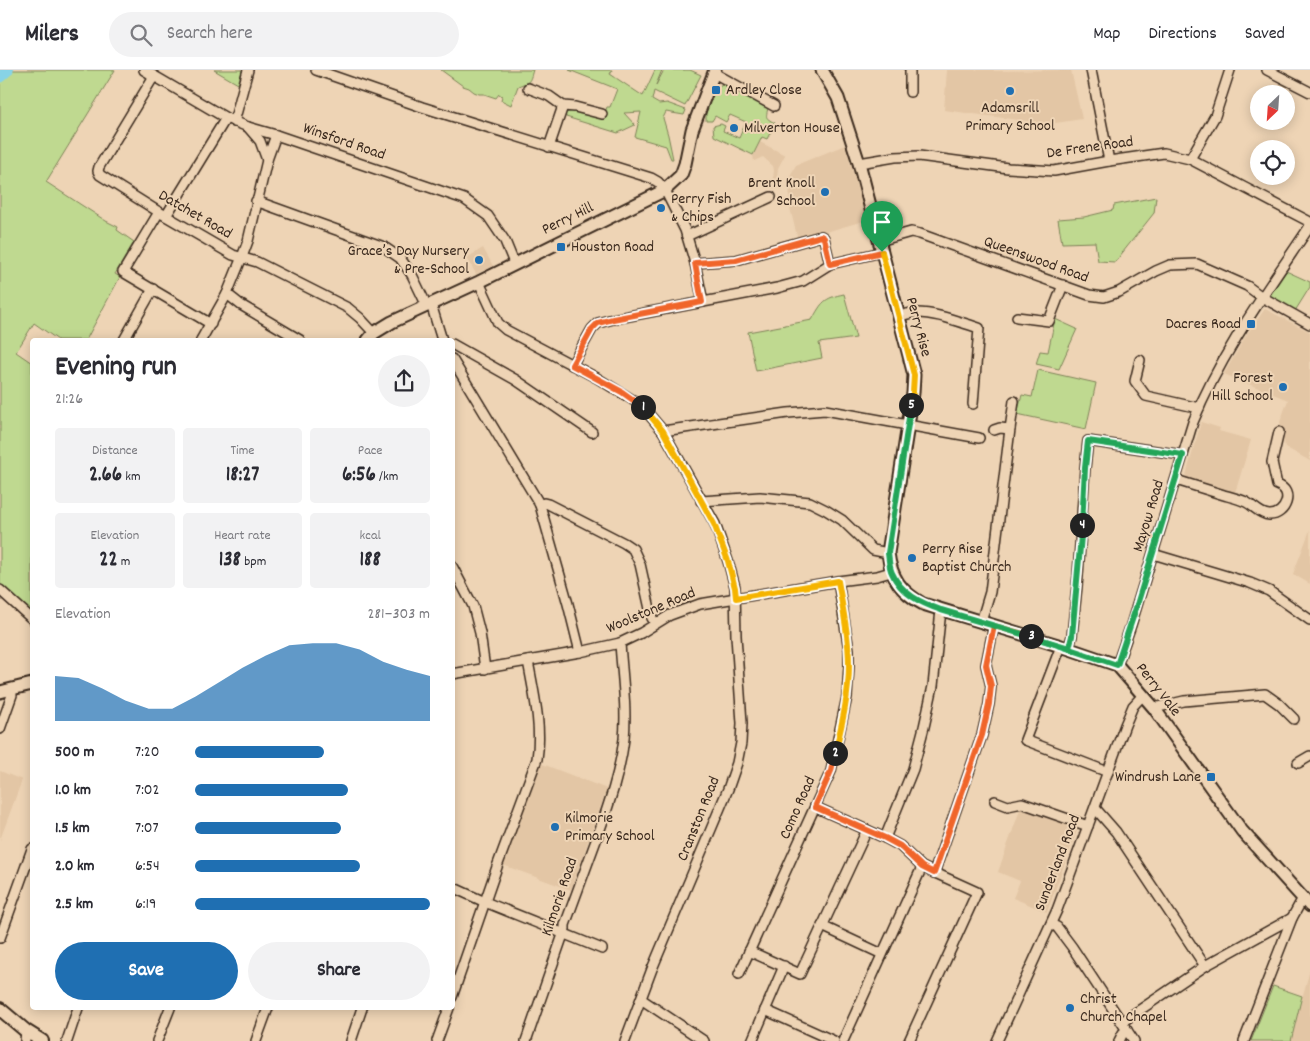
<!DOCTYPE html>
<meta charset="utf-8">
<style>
:root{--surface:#fff;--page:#f2f2f3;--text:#2b2b33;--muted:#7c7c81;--line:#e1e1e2;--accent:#1f6fb2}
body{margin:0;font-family:Dekko,sans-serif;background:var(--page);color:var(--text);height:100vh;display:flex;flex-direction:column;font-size:19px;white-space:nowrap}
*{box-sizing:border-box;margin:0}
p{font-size:16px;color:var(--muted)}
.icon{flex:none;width:28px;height:28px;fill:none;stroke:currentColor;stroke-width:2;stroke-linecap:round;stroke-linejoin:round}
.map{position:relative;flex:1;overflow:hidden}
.panel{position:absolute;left:30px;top:268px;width:425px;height:672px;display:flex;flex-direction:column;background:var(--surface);border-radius:5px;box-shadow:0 2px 12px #0003}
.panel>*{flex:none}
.needle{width:32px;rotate:205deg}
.buttons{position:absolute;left:1250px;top:15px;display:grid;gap:10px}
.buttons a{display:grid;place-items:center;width:45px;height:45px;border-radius:50%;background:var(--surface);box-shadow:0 2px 12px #0003;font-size:25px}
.pin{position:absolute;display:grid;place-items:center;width:42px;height:42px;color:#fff;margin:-51px -21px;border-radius:50% 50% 50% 0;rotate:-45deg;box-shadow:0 0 5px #0007}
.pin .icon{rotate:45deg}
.km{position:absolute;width:25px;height:25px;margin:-12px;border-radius:50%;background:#222;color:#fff;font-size:14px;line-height:25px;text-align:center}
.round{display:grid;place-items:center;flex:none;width:52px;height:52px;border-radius:26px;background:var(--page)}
.headline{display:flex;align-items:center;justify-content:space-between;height:85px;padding:0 25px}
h1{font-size:28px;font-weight:700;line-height:38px}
.metrics{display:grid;grid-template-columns:repeat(3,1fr);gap:8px;height:85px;padding:5px 25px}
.metrics div{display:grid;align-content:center;border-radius:5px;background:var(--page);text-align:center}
.metrics b{font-size:21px;font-weight:700}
.metrics small{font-size:14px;font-weight:400}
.metrics p{font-size:14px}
.chart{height:140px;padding:10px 25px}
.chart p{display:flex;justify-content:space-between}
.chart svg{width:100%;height:90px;margin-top:5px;fill:var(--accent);opacity:.7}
.action{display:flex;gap:10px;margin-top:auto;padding:10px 25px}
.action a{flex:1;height:58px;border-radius:30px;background:var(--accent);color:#fff;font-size:20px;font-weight:700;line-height:58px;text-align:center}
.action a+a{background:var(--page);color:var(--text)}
ul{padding:0 25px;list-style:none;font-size:16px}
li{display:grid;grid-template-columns:80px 60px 1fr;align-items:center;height:38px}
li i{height:12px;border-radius:6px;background:var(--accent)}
header{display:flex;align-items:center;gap:30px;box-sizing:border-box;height:70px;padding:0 25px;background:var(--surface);border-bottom:1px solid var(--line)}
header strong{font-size:24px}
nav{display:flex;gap:28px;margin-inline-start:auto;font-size:18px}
.search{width:350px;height:45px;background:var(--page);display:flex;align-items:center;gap:12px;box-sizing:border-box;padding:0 18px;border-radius:28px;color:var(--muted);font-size:19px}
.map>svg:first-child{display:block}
.built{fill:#e3c6a5}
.green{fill:#bfd990;stroke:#7d8257}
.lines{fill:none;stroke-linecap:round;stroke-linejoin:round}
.river{stroke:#87d3e6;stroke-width:11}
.minor-casing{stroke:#3b2a1e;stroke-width:12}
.major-casing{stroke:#3b2a1e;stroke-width:15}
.highway-casing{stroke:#3b2a1e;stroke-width:16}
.minor{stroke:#eed4b5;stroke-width:9}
.major{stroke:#eed4b5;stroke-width:11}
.highway{stroke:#eed4b5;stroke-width:12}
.split-1-casing{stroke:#fff;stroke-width:10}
.split-2-casing{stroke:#fff;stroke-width:10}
.split-3-casing{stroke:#fff;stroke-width:10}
.split-4-casing{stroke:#fff;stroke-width:10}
.split-5-casing{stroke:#fff;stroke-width:10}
.split-6-casing{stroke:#fff;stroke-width:10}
.split-1{stroke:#f0652b;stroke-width:6}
.split-2{stroke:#f5b400;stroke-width:6}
.split-3{stroke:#f0652b;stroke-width:6}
.split-4{stroke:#22a559;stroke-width:6}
.split-5{stroke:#22a559;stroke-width:6}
.split-6{stroke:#f5b400;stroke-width:6}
.poi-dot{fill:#1f6fb2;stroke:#eed4b5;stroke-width:2}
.labels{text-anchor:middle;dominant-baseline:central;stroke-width:4;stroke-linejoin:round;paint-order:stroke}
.poi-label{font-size:16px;fill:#3b2a1e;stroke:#eed4b5;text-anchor:start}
.street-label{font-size:16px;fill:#3b2a1e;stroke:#eed4b5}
</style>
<header>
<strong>Milers</strong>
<div class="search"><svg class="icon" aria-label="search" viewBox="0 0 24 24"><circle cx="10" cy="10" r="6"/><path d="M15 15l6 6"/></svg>Search here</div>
<nav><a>Map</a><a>Directions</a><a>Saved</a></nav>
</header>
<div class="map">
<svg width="1310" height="971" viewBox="0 0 1310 971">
<rect width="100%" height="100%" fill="#eed4b5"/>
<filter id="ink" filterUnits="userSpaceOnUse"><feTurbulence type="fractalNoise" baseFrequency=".02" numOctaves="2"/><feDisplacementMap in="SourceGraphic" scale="10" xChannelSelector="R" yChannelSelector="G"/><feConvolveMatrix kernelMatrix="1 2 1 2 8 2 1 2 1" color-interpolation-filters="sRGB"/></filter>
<g filter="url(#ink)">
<g class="built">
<polygon points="947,0 994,0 994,1 1071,0 1082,49 1049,54 944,40"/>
<polygon points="760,72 785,85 778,98 776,119 772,118 774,100 773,96 763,87 754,91 753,86"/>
<polygon points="845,75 867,150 798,170 790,138 789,129 791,104 796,95"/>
<polygon points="483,178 493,196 476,204 467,188"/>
<polygon points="1265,239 1310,262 1310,391 1285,377 1280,352 1288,330 1224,304 1247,264"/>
<polygon points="1201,352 1220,358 1219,361 1251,370 1235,423 1185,409"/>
<polygon points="1310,460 1310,514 1293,504"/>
<polygon points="540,693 607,719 571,820 503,795"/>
<polygon points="0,701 22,710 0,770"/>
<polygon points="1022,734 1079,755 1047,842 1013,828 1020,811 998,802"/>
<polygon points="1310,900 1310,971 1291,971 1299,939"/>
</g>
<g class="green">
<polygon points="0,0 115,0 46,112 106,151 118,157 117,160 134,172 115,204 120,207 86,270 58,270 34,253 16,282 32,293 32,544 0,517"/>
<polygon points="214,0 242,0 238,14"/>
<path d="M441 0H533C529 13 531 11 518 16L511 35 501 30 502 26 499 24 496 28 484 24H479L474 22 469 18 463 16Z"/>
<polygon points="569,0 612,0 610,4 643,26 655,0 662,0 656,15 664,0 690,0 701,5 685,36 654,21 652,30 659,34 667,33 686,40 684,45 666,42 663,48 668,65 673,89 671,89 666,76 635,67 641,42 624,43 635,55 618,63 566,47 565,43 578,40 603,47 607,37 610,37 617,19"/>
<path d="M725 13 768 36C767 47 763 47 775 53L767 69 762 67 753 85 714 66 713 56 721 54 725 56 723 61 739 68 746 52 730 45 726 52 715 46 712 51H706V40L716 17Z"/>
<polygon points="1156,127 1154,143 1115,192 1098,191 1095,172 1062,173 1058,149 1084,147 1113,140 1114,135"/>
<polygon points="1286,201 1310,212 1310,217 1295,241 1269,225"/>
<path d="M844 224 856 268 819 273 822 288 756 301 748 262 812 250C822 232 824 228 844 224Z"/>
<polygon points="1055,249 1077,259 1059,299 1036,294 1040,281 1048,282"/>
<polygon points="1038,300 1096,313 1086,359 1017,344 1022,325 1032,327"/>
<polygon points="1273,916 1302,926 1291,971 1251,971"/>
</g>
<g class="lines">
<polyline class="river" points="0,7 8,0"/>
<defs>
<g id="minor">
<polyline points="144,0 226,48 248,57 276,65 464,129 488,146 505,171 514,193"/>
<polyline points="316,0 422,37 651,108 658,112 665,120 685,160 695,193 703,232"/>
<polyline points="1091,0 1109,91"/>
<polyline points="1267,0 1310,22"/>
<polyline points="714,3 774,36"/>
<polyline points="154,6 99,97 98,101 100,105 159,142 233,185 257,192 348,238 360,248 374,263"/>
<polyline points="528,18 549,26 563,36 575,37 602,44"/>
<polyline points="910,22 910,0"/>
<polyline points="234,52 248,0"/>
<polyline points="248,57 260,71 267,90"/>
<polyline points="549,77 563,36"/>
<polyline points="1190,89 1215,46 1230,0"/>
<polyline points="859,93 895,87 919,86 1008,98 1054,101 1109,91 1164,83 1190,89 1310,152"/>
<polyline points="256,131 384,177 400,188 412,205 427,236"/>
<polyline points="159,142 123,202 211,254"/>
<polyline points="166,146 226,48"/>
<polyline points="687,166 771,127"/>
<polyline points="879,171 911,162 920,164 1089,225 1104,227 1119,222 1156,201 1170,195 1197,194 1247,216 1262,227 1310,254"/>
<polyline points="695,193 736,190 821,166 824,168 830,194"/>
<polyline points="479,212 498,253 506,260 597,308 641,335 663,361 715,454 728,491 735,517 736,566 742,653 741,673 737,693 728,719 652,899 625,971"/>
<polyline points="227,224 241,235 300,270"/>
<polyline points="431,234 442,270"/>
<path d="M899 246C904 245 909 243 914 243 935 242 959 252 979 258L973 334"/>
<polyline points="1017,247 1049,251 1063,215"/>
<polyline points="124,270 153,219"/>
<polyline points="201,270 227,224 242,187 248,171 267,90 276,65"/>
<polyline points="452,274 516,310 592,362"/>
<polyline points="452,289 540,435 568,534 580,582"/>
<polyline points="1140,290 1135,311 1146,326 1199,338"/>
<polyline points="572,295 592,259 598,253 613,249 777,218 803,211 830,194 882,182"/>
<polyline points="994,360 1000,358 1010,359"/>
<polyline points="663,361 788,343 825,340 979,368"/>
<path d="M1176 410C1192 415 1208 420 1224 425 1231 427 1239 429 1246 432 1254 436 1259 444 1269 445 1286 446 1295 420 1277 415L1272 392 1279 362"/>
<polyline points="701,431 760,427 810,432 826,440 842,450 873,480 888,483"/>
<polyline points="540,435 544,433 548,434 624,473 633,479 640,494 652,548 655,553"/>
<polyline points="1153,484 1250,513 1269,521 1310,550"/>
<polyline points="452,496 473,536 480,563 485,599"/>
<polyline points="0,520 32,549"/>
<polyline points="981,552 990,522 1010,359 1014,331"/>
<polyline points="1061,576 1025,670 1108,702"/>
<polyline points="1069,578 1072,566 1078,506 1085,398 1088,371 1183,385"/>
<path d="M1117 595 1131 555 1193 352C1222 281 1268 219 1310 156"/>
<polyline points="452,604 580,582 620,573 641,563 670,545 700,534 838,511 877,506 891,502"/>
<polyline points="1154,638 1184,631 1265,624 1279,634 1294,649"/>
<polyline points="0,659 12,625 11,620"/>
<polyline points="1298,693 1310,686"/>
<polyline points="995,731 1008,736 1022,733 1088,756"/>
<polyline points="815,737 885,768 900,776 922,797 977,822 909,971"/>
<polyline points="1095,738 1116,762 1205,896"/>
<polyline points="885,768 913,699 924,657 933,616 941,540"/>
<polyline points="934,803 982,665 989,634 991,616 986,595 994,555"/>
<polyline points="452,817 485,832 602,879"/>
<polyline points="1051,854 1057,857 1072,877 1134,971"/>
<polyline points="822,856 882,884"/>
<polyline points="0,868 32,779"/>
<polyline points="749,881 800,904 867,760"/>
<polyline points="739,904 831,701 847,627 849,596 849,580 838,511"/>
<path d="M452 927 498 794 537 689C542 656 534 624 528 591"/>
<polyline points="641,929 704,971"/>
<polyline points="765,940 834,971"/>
<polyline points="1122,952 1205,896 1292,848"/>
<polyline points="25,971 26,961"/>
<polyline points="67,971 78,938"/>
<polyline points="157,971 170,938"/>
<polyline points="256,971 268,938"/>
<polyline points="351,971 362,938"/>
<polyline points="437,971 449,938"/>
<path d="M526 971 565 859V855C576 825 587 795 598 765 609 734 620 702 624 669 627 637 622 605 620 573"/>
<polyline points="752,971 784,896"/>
<polyline points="843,971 922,797"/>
<polyline points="997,971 1057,840 1125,655 1133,636 1143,625"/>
<polyline points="1119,971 1123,963 1127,960"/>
<polyline points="1244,971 1292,848 1303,828"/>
</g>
<g id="major">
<path d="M822 0 838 28 859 93 914 305 913 323 888 483C891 508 901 522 923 534L1061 576 1117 595 1154 638 1242 761 1310 836"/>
<polyline points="368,270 374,263 392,252 479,212 665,120 681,105 685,94 692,60 715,0"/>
<polyline points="0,622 32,614"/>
</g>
<polyline id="highway" points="0,939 26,961 42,971"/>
</defs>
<use href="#minor" class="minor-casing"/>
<use href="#major" class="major-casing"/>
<use href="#highway" class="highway-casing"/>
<use href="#minor" class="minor"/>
<use href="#major" class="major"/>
<use href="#highway" class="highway"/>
</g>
</g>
<g class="lines" filter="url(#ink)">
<defs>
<polyline id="split-1" points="643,337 622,322 572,295 586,270 592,259 598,253 613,249 702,232 695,193 736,190 821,166 824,168 830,194 882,182"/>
<path id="split-2" d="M643 337 663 361 714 454 728 491 735 518 736 528 838 511C843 539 849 568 849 595 849 625 842 654 835 683"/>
<polyline id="split-3" points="835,683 831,701 815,737 885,768 900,776 922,797 934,803 982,665 989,634 991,616 986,595 994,556 1031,566"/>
<polyline id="split-4" points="1031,566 1117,595 1136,538 1183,385 1088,371 1085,398 1082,455"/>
<path id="split-5" d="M911 335 888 483C889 490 889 497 892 503 901 524 921 533 941 540L1069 578 1072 566 1082 455"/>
<polyline id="split-6" points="882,182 914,305 913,322 911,335"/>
</defs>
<use href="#split-1" class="split-1-casing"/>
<use href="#split-2" class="split-2-casing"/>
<use href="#split-3" class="split-3-casing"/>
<use href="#split-4" class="split-4-casing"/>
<use href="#split-5" class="split-5-casing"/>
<use href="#split-6" class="split-6-casing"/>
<use href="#split-1" class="split-1"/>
<use href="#split-2" class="split-2"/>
<use href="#split-3" class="split-3"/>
<use href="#split-4" class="split-4"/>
<use href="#split-5" class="split-5"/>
<use href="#split-6" class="split-6"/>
</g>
<g class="poi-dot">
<rect x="711" y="15" width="10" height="10" rx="2.5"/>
<circle cx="1010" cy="21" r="5"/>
<circle cx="734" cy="58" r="5"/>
<circle cx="825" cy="122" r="5"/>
<circle cx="661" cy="138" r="5"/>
<rect x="556" y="172" width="10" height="10" rx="2.5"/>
<circle cx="479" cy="190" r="5"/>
<rect x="1246" y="249" width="10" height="10" rx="2.5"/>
<circle cx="1283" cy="317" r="5"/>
<circle cx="912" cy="488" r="5"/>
<rect x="1206" y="702" width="10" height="10" rx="2.5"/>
<circle cx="555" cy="757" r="5"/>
<circle cx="1070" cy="938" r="5"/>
</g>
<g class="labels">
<g class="poi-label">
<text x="726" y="20">Ardley Close</text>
<text x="1010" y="38" text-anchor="middle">Adamsrill<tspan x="1010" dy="18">Primary School</tspan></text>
<text x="744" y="58">Milverton House</text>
<text x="815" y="113" text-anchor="end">Brent Knoll<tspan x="815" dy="18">School</tspan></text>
<text x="671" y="129">Perry Fish<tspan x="671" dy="18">&amp; Chips</tspan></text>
<text x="571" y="177">Houston Road</text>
<text x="469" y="181" text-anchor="end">Grace’s Day Nursery<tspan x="469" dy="18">&amp; Pre-School</tspan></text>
<text x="1241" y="254" text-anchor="end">Dacres Road</text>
<text x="1273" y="308" text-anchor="end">Forest<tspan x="1273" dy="18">Hill School</tspan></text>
<text x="922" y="479">Perry Rise<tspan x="922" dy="18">Baptist Church</tspan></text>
<text x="1201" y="707" text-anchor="end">Windrush Lane</text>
<text x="565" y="748">Kilmorie<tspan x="565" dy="18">Primary School</tspan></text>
<text x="1080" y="929">Christ<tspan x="1080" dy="18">Church Chapel</tspan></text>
</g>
<g class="street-label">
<text transform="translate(344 72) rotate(19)">Winsford Road</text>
<text transform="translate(1090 78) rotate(-8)">De Frene Road</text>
<text transform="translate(195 145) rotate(30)">Datchet Road</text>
<text transform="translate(568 149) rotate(-26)">Perry Hill</text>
<text transform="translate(1036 190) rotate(20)">Queenswood Road</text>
<text transform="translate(918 257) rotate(75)">Perry Rise</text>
<text transform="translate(1149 446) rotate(-73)">Mayow Road</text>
<text transform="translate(651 541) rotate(-23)">Woolstone Road</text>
<text transform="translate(1158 620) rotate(52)">Perry Vale</text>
<text transform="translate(798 738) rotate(-66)">Como Road</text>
<text transform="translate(699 749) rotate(-68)">Cranston Road</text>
<text transform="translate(1058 793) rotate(-69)">Sunderland Road</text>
<text transform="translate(560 827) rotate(-71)">Kilmorie Road</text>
</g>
</g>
</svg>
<div class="buttons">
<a><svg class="needle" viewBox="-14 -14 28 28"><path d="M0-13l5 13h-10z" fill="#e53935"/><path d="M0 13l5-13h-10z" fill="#7c7c81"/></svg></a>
<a><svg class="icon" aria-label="locate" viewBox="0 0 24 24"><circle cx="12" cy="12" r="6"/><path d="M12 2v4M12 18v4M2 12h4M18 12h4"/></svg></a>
</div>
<div class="pin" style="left:882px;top:182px;background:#1e9e55"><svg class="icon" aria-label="arrive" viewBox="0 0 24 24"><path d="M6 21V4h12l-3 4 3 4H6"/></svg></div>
<b class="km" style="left:643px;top:337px">1</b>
<b class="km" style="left:835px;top:683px">2</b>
<b class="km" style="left:1031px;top:566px">3</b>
<b class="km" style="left:1082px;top:455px">4</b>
<b class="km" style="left:911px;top:335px">5</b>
<section class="panel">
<div class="headline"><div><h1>Evening run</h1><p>21:26</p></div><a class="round"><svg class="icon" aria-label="share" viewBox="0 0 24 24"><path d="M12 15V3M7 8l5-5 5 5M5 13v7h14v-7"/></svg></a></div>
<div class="metrics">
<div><p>Distance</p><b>2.66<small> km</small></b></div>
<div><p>Time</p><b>18:27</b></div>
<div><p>Pace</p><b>6:56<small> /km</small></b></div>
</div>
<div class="metrics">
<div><p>Elevation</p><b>22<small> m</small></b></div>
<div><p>Heart rate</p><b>138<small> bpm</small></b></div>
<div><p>kcal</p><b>188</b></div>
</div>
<div class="chart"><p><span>Elevation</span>281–303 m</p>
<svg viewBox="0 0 160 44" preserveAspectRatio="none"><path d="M0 44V22L10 23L20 28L30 34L40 38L50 38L60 32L70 25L80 18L90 12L100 7L110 6L120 6L130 9L140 15L150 19L160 22V44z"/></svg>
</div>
<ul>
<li><b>500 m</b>7:20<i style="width:55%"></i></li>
<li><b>1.0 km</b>7:02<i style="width:65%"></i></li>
<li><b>1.5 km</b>7:07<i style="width:62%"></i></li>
<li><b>2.0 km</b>6:54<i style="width:70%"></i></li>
<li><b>2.5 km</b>6:19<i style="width:100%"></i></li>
</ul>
<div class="action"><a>Save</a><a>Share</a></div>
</section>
</div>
